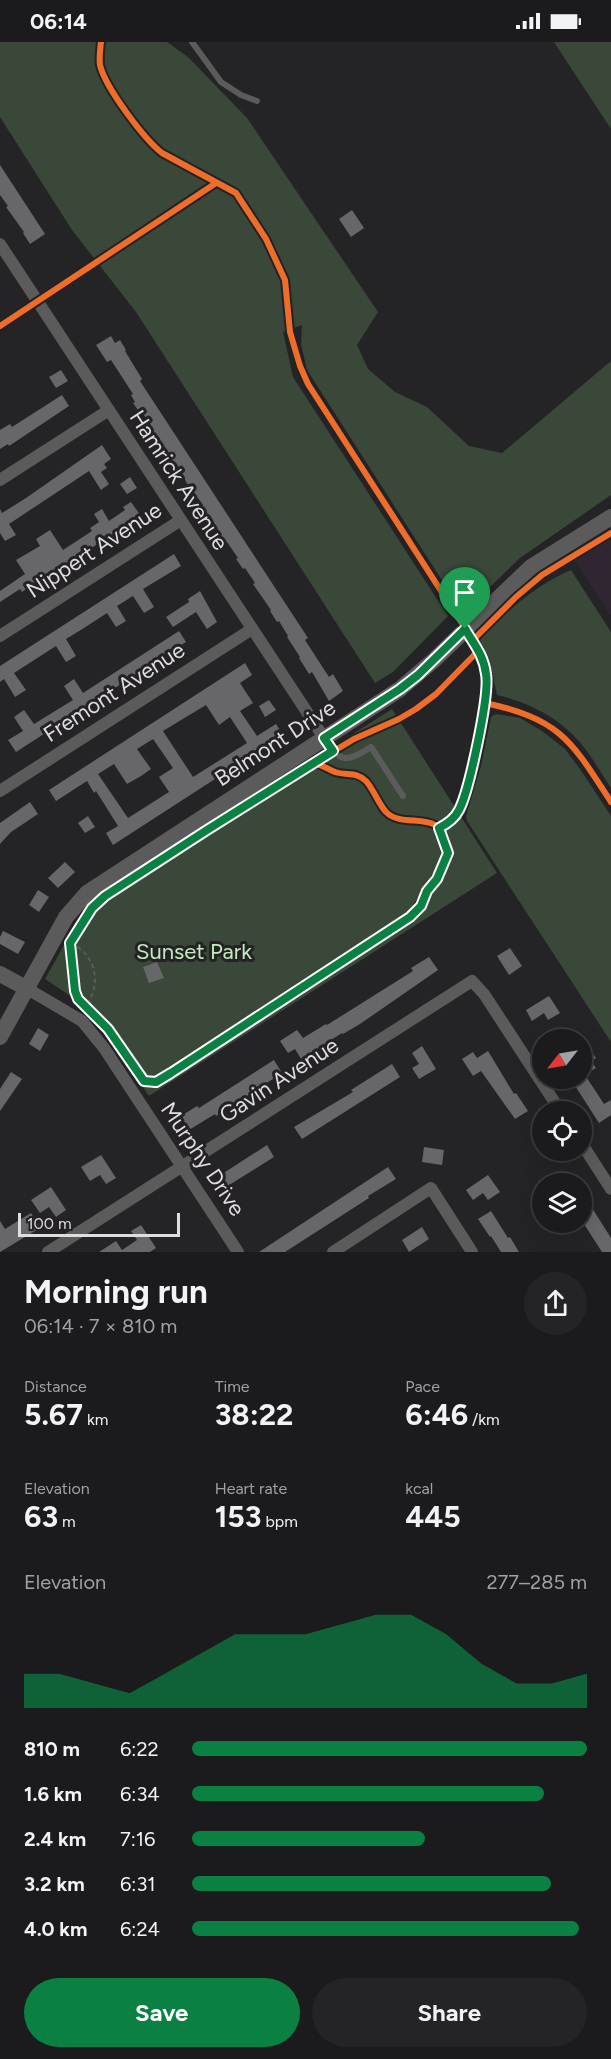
<!DOCTYPE html>
<meta charset="utf-8">
<style>
:root{--surface:#1b1a1c;--page:#242325;--text:#f1f3f6;--muted:#a0a1a3;--line:#39383b;--accent:#0b8043}
body{margin:0;font-family:Figtree,sans-serif;background:var(--page);color:var(--text);height:100vh;display:flex;flex-direction:column;font-size:22px;white-space:nowrap}
*{box-sizing:border-box;margin:0}
p{font-size:20px;color:var(--muted)}
.icon{flex:none;width:33px;height:33px;fill:none;stroke:currentColor;stroke-width:2;stroke-linecap:round;stroke-linejoin:round}
.map{position:relative;height:1210px;overflow:hidden}
.details{display:flex;flex-direction:column;background:var(--surface);flex:1}
.details>*{flex:none}
.needle{width:39px;rotate:239deg}
.tools{position:absolute;left:532px;top:987px;display:grid;gap:12px}
.tools a{display:grid;place-items:center;width:60px;height:60px;border-radius:50%;background:var(--surface);box-shadow:0 6px 24px #0002,0 0 0 2px var(--line);font-size:30px}
.scale{position:absolute;left:18px;bottom:15px;width:162px;box-sizing:border-box;padding-left:6px;border:3px solid #dedddf;border-top:0;font-size:16px;line-height:21px;white-space:nowrap;color:#dedddf;-webkit-text-stroke:4px #252226;paint-order:stroke}
.pin{position:absolute;display:grid;place-items:center;width:51px;height:51px;color:#fff;margin:-62px -26px;border-radius:50% 50% 50% 0;rotate:-45deg;box-shadow:0 0 6px #0007}
.pin .icon{rotate:45deg}
.round{display:grid;place-items:center;flex:none;width:63px;height:63px;border-radius:32px;background:var(--page)}
.head{display:flex;align-items:center;justify-content:space-between;height:102px;padding:0 24px}
h1{font-size:33px;font-weight:700;line-height:45px}
.stats{display:grid;grid-template-columns:repeat(3,1fr);gap:9px;height:102px;padding:6px 24px}
.stats div{display:grid;align-content:center}
.stats b{font-size:30px;font-weight:700}
.stats small{font-size:16px;font-weight:400}
.stats p{font-size:16px}
.chart{height:168px;padding:12px 24px}
.chart p{display:flex;justify-content:space-between}
.chart svg{width:100%;height:108px;margin-top:6px;fill:var(--accent);opacity:.7}
.primary-button{display:flex;gap:12px;margin-top:auto;padding:12px 24px}
.primary-button a{flex:1;height:69px;border-radius:36px;background:var(--accent);color:#fff;font-size:24px;font-weight:700;line-height:69px;text-align:center}
.primary-button a+a{background:var(--page);color:var(--text)}
ul{padding:0 24px;list-style:none;font-size:20px}
li{display:grid;grid-template-columns:96px 72px 1fr;align-items:center;height:45px}
li i{height:15px;border-radius:8px;background:var(--accent)}
.status{display:flex;justify-content:space-between;align-items:center;height:42px;padding:0 30px;background:var(--surface);direction:ltr}
.status svg{height:16px;fill:currentColor}
.map>svg:first-child{display:block}
.industrial{fill:#302631}
.green{fill:#3a4839}
.building{fill:#676668;fill-rule:evenodd}
.lines{fill:none;stroke-linecap:round;stroke-linejoin:round}
.path{stroke:#5a595b;stroke-width:2;stroke-dasharray:4.5 3;stroke-linecap:butt}
.lane{stroke:#5c5b5c;stroke-width:6}
.street{stroke:#5c5b5c;stroke-width:12}
.secondary{stroke:#5c5b5c;stroke-width:16}
.cycleway-casing{stroke:#252226;stroke-width:10}
.cycleway{stroke:#ee6e29;stroke-width:6}
.route-casing{stroke:#fff;stroke-width:12}
.route{stroke:#0b8043;stroke-width:8}
.labels{text-anchor:middle;dominant-baseline:central;stroke-width:6;stroke-linejoin:round;paint-order:stroke}
.street-label{font-size:22px;fill:#dedddf;stroke:#252226}
.park-label{font-size:22px;fill:#c3eabc;stroke:#252226}
</style>
<div class="status"><b>06:14</b><svg viewBox="0 0 49 12"><path d="M0 12V9h3v3zM5 12V6h3v6zM10 12V3h3v9zM15 12V0h3v12zM26 1h20v11H26zM47 4h2v5h-2z"/></svg></div>
<div class="map">
<svg width="611" height="1210" viewBox="0 0 611 1210">
<rect width="100%" height="100%" fill="#242325"/>
<polygon class="industrial" points="611,495 611,574 575,519"/>
<g class="green">
<polygon points="0,0 167,0 188,15 247,76 378,270 357,303 368,327 395,350 427,365 469,404 502,411 611,319 611,453 520,516 463,571 307,328 301,302 302,283 283,290 293,335 448,574 393,630 375,641 136,270 72,188 0,75"/>
<polygon points="554,0 611,0 611,87"/>
<path d="M571 528 611 590V746C599 728 588 707 572 692 553 672 523 659 497 653L490 619 480 598C502 572 539 541 571 528Z"/>
<polygon points="392,667 497,831 149,1054 97,978 72,955 45,937 81,873 103,851"/>
<polygon points="496,672 520,676 542,689 565,707 580,727 611,774 611,1000 467,779 466,774 481,724 491,675"/>
</g>
<g class="building">
<polygon points="0,123 45,192 30,202 23,191 24,190 6,165 8,164 0,153"/>
<polygon points="352,168 364,186 351,195 339,177"/>
<polygon points="111,294 115,301 120,298 126,308 125,309 142,337 140,339 308,596 305,598 329,635 333,632 343,649 329,659 312,630 309,632 299,616 300,615 287,595 288,594 279,579 277,580 270,569 271,568 253,542 255,541 245,526 243,527 236,517 238,516 227,500 225,501 210,473 208,475 201,464 203,463 192,448 191,449 176,421 174,423 167,412 169,411 159,396 158,397 151,386 152,385 142,370 140,371 133,361 135,360 131,353 133,352 111,318 107,320 96,303"/>
<polygon points="61,328 68,339 56,346 49,335"/>
<polygon points="62,353 69,364 9,404 8,402 0,407 0,388 10,382 12,385"/>
<polygon points="102,403 111,417 104,422 107,426 101,430 109,442 101,448 89,429 9,482 16,493 5,499 0,491 0,467 2,471 26,456"/>
<polygon points="130,435 137,446 127,452 120,442"/>
<polygon points="131,460 141,474 54,530 53,529 22,550 20,547 0,560 0,549 25,532 16,518 40,504 36,497 50,488 63,508 92,489 90,486 99,480 94,472 102,467 109,479 125,468 123,465"/>
<polygon points="174,512 181,524 143,547 154,565 144,571 133,554 117,564 126,579 116,585 107,571 84,586 66,597 76,614 66,620 56,604 14,631 26,648 15,655 4,637 0,640 0,624"/>
<polygon points="200,549 217,580 207,587 196,570 173,585 166,575 189,560 188,557"/>
<polygon points="179,589 186,600 16,710 8,698 23,689 14,675 24,668 34,682 73,658 64,644 74,637 83,651"/>
<path d="M245 621 252 633 240 641 253 661 240 669 257 694 276 682 283 693 113 803 106 791 118 784 96 749 94 751 87 739 56 759 49 748ZM206 663 219 683 230 675 247 701 193 735 163 689ZM153 697 173 726 159 735 169 750 128 776 98 732 114 722 127 742 141 734 151 727 137 707Z"/>
<polygon points="269,658 276,668 265,675 259,664"/>
<polygon points="30,760 38,772 11,790 0,802 0,781"/>
<polygon points="88,774 95,785 85,791 78,781"/>
<polygon points="65,820 75,830 58,846 48,836"/>
<polygon points="38,848 49,855 39,870 29,863"/>
<polygon points="3,889 25,900 18,912 0,902 0,895"/>
<polygon points="510,906 522,924 509,933 497,914"/>
<polygon points="429,915 438,928 360,982 343,992 342,991 301,1017 295,1007 288,1011 280,999 297,988 303,996 326,982 327,983 413,929 411,926"/>
<polygon points="157,920 164,936 149,941 143,925"/>
<polygon points="549,954 560,971 548,978 544,971 532,979 526,968"/>
<polygon points="38,986 49,993 40,1009 29,1002"/>
<polygon points="422,1004 436,1027 419,1037 412,1026 419,1022 412,1011"/>
<polygon points="582,1005 585,1009 589,1006 596,1016 591,1019 596,1026 582,1034"/>
<polygon points="488,1009 514,1052 516,1051 528,1069 515,1077 481,1029 473,1034 462,1017 473,1010 477,1016"/>
<polygon points="274,1018 282,1031 216,1074 215,1072 189,1088 181,1074 197,1064 199,1066"/>
<polygon points="392,1022 400,1035 302,1097 294,1085 353,1050 351,1048"/>
<polygon points="11,1030 22,1037 0,1069 0,1047"/>
<polygon points="570,1036 587,1036 604,1062 611,1058 611,1073 599,1081"/>
<polygon points="267,1103 274,1115 226,1145 219,1134"/>
<polygon points="424,1105 444,1108 442,1123 422,1120"/>
<polygon points="101,1113 116,1136 106,1142 100,1133 90,1139 81,1125"/>
<polygon points="388,1125 396,1137 368,1154 369,1156 285,1210 259,1210"/>
<polygon points="488,1133 500,1150 488,1158 483,1151 473,1158 466,1148"/>
<polygon points="51,1145 66,1168 56,1175 49,1165 40,1171 31,1158"/>
<polygon points="582,1150 611,1196 611,1210 602,1210 582,1179"/>
<polygon points="491,1169 508,1196 510,1195 519,1210 501,1210 491,1194 490,1195 478,1177"/>
<polygon points="31,1171 40,1186 0,1210 0,1179 5,1187"/>
<polygon points="141,1183 156,1206 150,1210 99,1210 116,1199 122,1208 137,1198 131,1189"/>
<polygon points="422,1185 429,1197 409,1210 402,1198"/>
</g>
<g class="lines">
<path class="path" d="M71 901C96 913 102 942 86 964"/>
<g class="lane">
<polyline points="192,0 221,40 241,53 257,59"/>
<path d="M325 697C341 721 346 721 371 705L403 754"/>
</g>
<g class="street">
<polyline points="0,202 324,696"/>
<polyline points="0,438 109,368"/>
<polyline points="0,594 181,478"/>
<polyline points="0,749 252,587"/>
<polyline points="26,946 82,979 104,1006 238,1210"/>
<polyline points="582,1102 611,1147"/>
<polyline points="48,1210 472,939 484,952 561,1070"/>
<polyline points="333,1210 431,1146 472,1210"/>
</g>
<g class="secondary">
<polyline points="0,932 26,946"/>
<polyline points="0,995 66,875 87,851 400,647 434,618 531,525 611,475"/>
</g>
<defs>
<g id="cycleway">
<path d="M101 0C100 8 99 16 100 23 105 45 144 97 162 111L236 151 266 197 285 238 290 290 300 324 308 342 479 608 487 635 485 661C560 677 571 698 611 760"/>
<polyline points="0,284 216,141"/>
<polyline points="472,599 516,555 542,533 611,491"/>
<path d="M314 721C322 723 328 727 335 730 347 734 356 729 366 739 374 748 378 761 386 770 399 783 421 775 435 783 440 785 441 789 443 794 453 818 440 829 428 848 422 858 418 867 410 875L171 1031 156 1039H144L108 987 78 957 75 949 71 901 92 866 105 854Z"/>
<polyline points="314,721 354,697 399,677 416,667 436,652 479,608"/>
<polyline points="439,786 448,781 459,769 465,752 485,661"/>
</g>
</defs>
<use href="#cycleway" class="cycleway-casing"/>
<use href="#cycleway" class="cycleway"/>
</g>
<g class="lines">
<defs>
<path id="route" d="M465 587C474 602 484 614 486 632 490 652 469 749 459 768 455 776 447 782 439 786L448 811 437 837 427 849 421 864 410 875 171 1031 156 1040 144 1039 108 987 78 957 75 949 70 901 92 866 105 854 207 788 333 709 324 696 400 647 418 633Z"/>
</defs>
<use href="#route" class="route-casing"/>
<use href="#route" class="route"/>
</g>
<g class="labels">
<g class="street-label">
<text transform="translate(179 438) rotate(57)">Hamrick Avenue</text>
<text transform="translate(94 508) rotate(-33)">Nippert Avenue</text>
<text transform="translate(114 650) rotate(-33)">Fremont Avenue</text>
<text transform="translate(275 701) rotate(-33)">Belmont Drive</text>
<text transform="translate(279 1038) rotate(-33)">Gavin Avenue</text>
<text transform="translate(203 1117) rotate(56)">Murphy Drive</text>
</g>
<g class="park-label">
<text x="194" y="909">Sunset Park</text>
</g>
</g>
</svg>
<div class="tools">
<a><svg class="needle" viewBox="-14 -14 28 28"><path d="M0-13l5 13h-10z" fill="#e53935"/><path d="M0 13l5-13h-10z" fill="#a0a1a3"/></svg></a>
<a><svg class="icon" aria-label="locate" viewBox="0 0 24 24"><circle cx="12" cy="12" r="6"/><path d="M12 2v4M12 18v4M2 12h4M18 12h4"/></svg></a>
<a><svg class="icon" aria-label="layers" viewBox="0 0 24 24"><path d="M12 4l9 5-9 5-9-5zM3 14l9 5 9-5"/></svg></a>
</div>
<div class="scale">100 m</div>
<div class="pin" style="left:465px;top:587px;background:#1e9e55"><svg class="icon" aria-label="arrive" viewBox="0 0 24 24"><path d="M6 21V4h12l-3 4 3 4H6"/></svg></div>
</div>
<section class="details">
<div class="head"><div><h1>Morning run</h1><p>06:14 · 7 × 810 m</p></div><a class="round"><svg class="icon" aria-label="share" viewBox="0 0 24 24"><path d="M12 15V3M7 8l5-5 5 5M5 13v7h14v-7"/></svg></a></div>
<div class="stats">
<div><p>Distance</p><b>5.67<small> km</small></b></div>
<div><p>Time</p><b>38:22</b></div>
<div><p>Pace</p><b>6:46<small> /km</small></b></div>
</div>
<div class="stats">
<div><p>Elevation</p><b>63<small> m</small></b></div>
<div><p>Heart rate</p><b>153<small> bpm</small></b></div>
<div><p>kcal</p><b>445</b></div>
</div>
<div class="chart"><p><span>Elevation</span>277–285 m</p>
<svg viewBox="0 0 160 44" preserveAspectRatio="none"><path d="M0 44V30L10 30L20 34L30 38L40 30L50 22L60 14L70 14L80 14L90 10L100 6L110 6L120 14L130 26L140 34L150 34L160 30V44z"/></svg>
</div>
<ul>
<li><b>810 m</b>6:22<i style="width:100%"></i></li>
<li><b>1.6 km</b>6:34<i style="width:89%"></i></li>
<li><b>2.4 km</b>7:16<i style="width:59%"></i></li>
<li><b>3.2 km</b>6:31<i style="width:91%"></i></li>
<li><b>4.0 km</b>6:24<i style="width:98%"></i></li>
</ul>
<div class="primary-button"><a>Save</a><a>Share</a></div>
</section>
